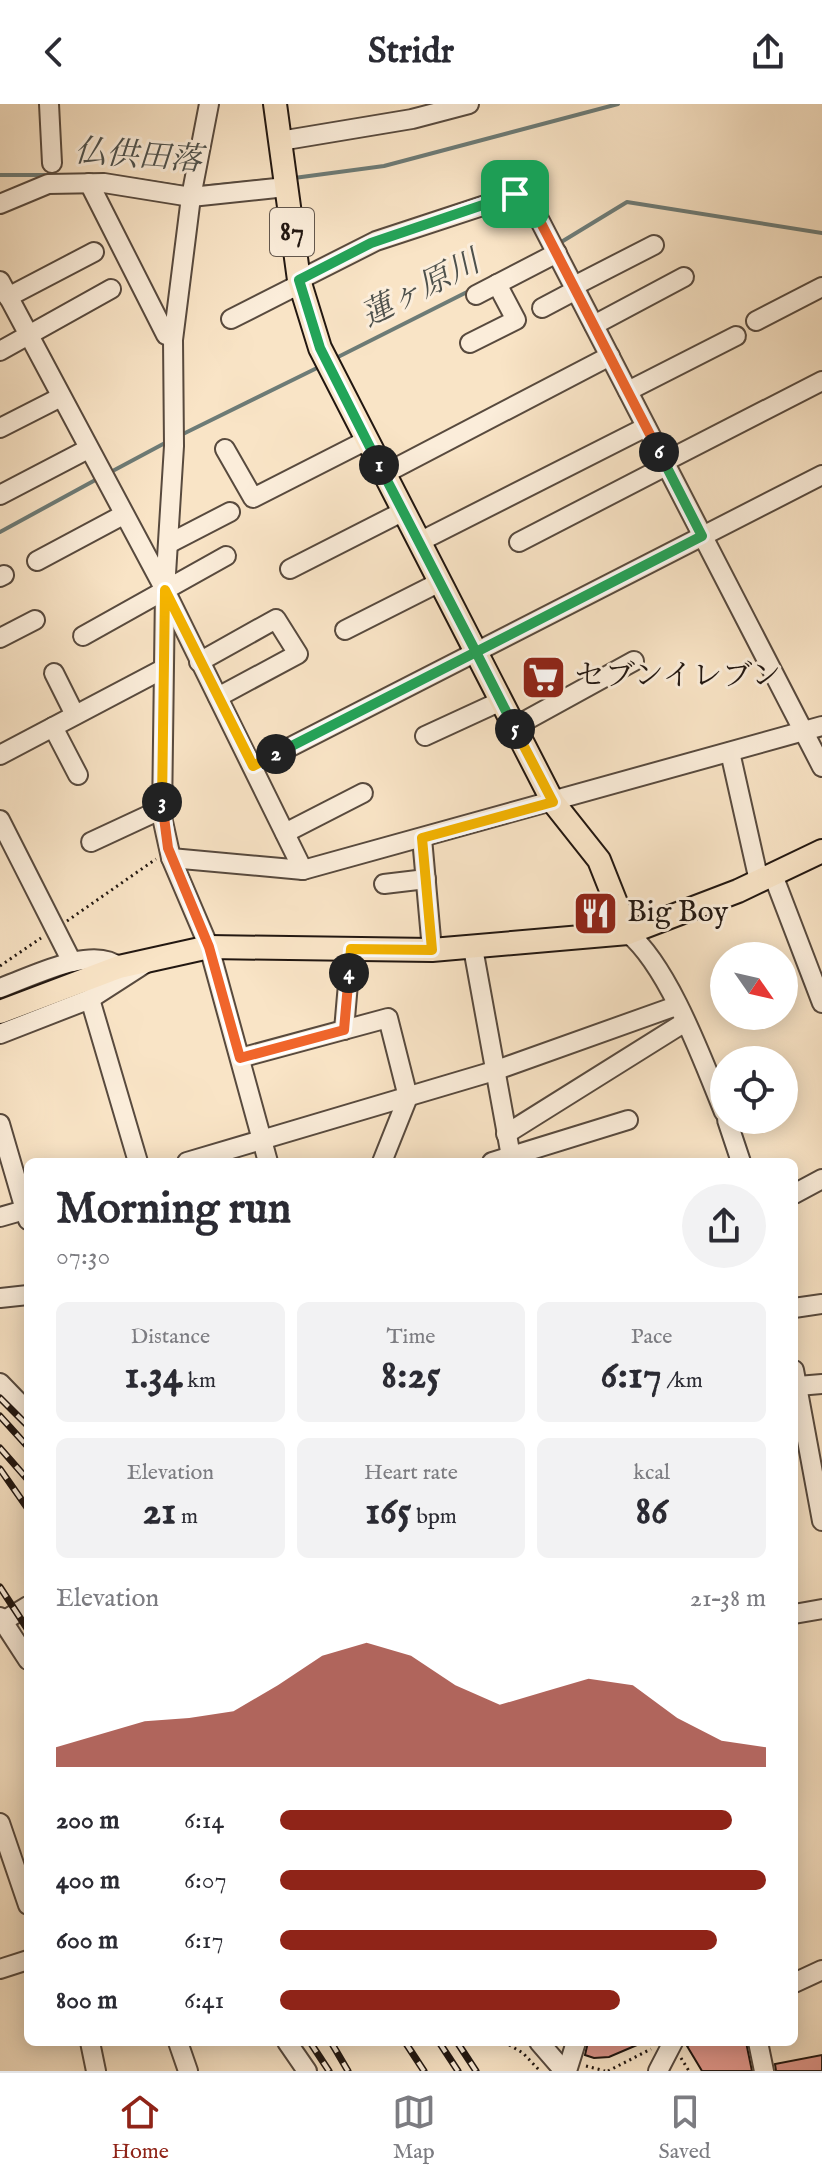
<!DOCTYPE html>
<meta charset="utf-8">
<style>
:root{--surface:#fff;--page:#f2f2f3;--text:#2b2b33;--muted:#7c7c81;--line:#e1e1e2;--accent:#8f2418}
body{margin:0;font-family:"IM FELL English","Noto Serif JP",serif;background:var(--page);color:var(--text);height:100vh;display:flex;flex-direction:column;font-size:30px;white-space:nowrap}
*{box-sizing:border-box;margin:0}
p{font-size:26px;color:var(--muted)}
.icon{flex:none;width:44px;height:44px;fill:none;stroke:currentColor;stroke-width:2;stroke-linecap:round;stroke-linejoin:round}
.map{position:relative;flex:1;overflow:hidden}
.panel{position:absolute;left:24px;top:1054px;width:774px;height:888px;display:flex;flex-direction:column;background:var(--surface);border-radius:12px;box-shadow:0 4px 20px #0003}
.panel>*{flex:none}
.needle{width:52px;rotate:124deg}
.controls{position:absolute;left:710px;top:838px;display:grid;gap:16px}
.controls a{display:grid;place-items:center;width:88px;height:88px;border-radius:50%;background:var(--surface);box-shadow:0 4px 20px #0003;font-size:40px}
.pin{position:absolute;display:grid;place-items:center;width:68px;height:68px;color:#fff;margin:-34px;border-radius:16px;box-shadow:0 4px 12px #0006}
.km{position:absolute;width:40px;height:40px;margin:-20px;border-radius:50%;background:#222;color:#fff;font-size:22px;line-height:40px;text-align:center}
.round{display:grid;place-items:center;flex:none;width:84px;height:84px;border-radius:42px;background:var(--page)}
.head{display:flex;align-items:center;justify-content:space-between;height:136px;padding:0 32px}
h1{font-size:44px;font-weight:700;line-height:60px}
.stats{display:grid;grid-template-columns:repeat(3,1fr);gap:12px;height:136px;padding:8px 32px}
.stats div{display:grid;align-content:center;border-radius:12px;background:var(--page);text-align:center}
.stats b{font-size:40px;font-weight:700}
.stats small{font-size:22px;font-weight:400}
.stats p{font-size:22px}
.chart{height:224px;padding:16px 32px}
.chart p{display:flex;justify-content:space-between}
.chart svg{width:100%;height:144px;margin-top:8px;fill:var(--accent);opacity:.7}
ul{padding:0 32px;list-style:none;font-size:26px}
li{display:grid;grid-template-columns:128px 96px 1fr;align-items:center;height:60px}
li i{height:20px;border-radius:10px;background:var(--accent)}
header{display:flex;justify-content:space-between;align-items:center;height:104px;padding:0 32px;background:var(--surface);font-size:36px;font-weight:700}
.tabs{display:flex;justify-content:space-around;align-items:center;height:112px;border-top:2px solid var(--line);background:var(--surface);font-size:22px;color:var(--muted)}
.tabs a{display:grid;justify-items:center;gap:4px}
.tabs .selected{color:var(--accent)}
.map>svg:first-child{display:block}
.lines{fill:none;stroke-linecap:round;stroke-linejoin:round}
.stream{stroke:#6d7b76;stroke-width:4}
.building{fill:#e1978b;stroke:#221711;stroke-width:2}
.minor-casing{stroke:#584a3e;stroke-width:22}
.major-casing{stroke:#221711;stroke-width:26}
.path{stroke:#221711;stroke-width:3;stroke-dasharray:2 4;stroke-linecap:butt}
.minor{stroke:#fbedda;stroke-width:18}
.major{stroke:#f9e4c6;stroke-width:22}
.rail-casing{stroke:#221711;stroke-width:7}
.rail{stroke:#fbedda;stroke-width:4;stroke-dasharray:12;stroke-linecap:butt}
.split-1-casing{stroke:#fff;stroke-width:16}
.split-2-casing{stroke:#fff;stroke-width:16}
.split-3-casing{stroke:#fff;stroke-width:16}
.split-4-casing{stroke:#fff;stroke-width:16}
.split-5-casing{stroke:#fff;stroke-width:16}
.split-6-casing{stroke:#fff;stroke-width:16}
.split-7-casing{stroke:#fff;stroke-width:16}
.split-1{stroke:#22a559;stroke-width:10}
.split-2{stroke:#22a559;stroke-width:10}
.split-3{stroke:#f5b400;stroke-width:10}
.split-4{stroke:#f0652b;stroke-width:10}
.split-5{stroke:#f5b400;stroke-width:10}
.split-6{stroke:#22a559;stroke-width:10}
.split-7{stroke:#f0652b;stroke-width:10}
.labels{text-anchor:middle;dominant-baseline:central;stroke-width:6;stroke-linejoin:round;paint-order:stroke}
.shield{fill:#fbedda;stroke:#63574d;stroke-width:2}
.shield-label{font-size:28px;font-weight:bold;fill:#221711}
.poi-label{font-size:30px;fill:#221711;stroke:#fbedda;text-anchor:start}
.water-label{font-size:32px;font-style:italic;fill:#4e514c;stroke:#fbedda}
</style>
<header><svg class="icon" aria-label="back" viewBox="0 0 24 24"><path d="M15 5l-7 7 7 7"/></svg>Stridr<svg class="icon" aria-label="share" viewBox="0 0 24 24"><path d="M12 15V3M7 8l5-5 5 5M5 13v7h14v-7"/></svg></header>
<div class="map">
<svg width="822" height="1967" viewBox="0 0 822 1967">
<rect width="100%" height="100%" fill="#f9e4c6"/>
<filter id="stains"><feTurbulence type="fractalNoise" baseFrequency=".0025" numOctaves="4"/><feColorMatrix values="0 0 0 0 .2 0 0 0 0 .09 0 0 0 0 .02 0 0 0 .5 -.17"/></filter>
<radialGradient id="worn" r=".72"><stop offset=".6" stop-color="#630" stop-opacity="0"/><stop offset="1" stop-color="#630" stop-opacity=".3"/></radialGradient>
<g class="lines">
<g class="stream">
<polyline points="0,71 108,71"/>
<polyline points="294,74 384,62 618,0"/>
<polyline points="132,75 183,83"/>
<polyline points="200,83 270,76"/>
<polyline points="558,140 627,98 822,129"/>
<polyline points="334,255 473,185"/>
<polyline points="183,330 319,263"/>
<polyline points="107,370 165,339"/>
<polyline points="0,428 99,374"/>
</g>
</g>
<g class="building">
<polygon points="588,1938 644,1938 609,1953 594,1954 585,1951"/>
<polygon points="697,1938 746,1938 752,1967 702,1967 687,1942"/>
<polygon points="822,1951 822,1967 776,1967 775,1960"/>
</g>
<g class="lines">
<defs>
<g id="minor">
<polyline points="49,0 52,59"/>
<polyline points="209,0 191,93 173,236 174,342 165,486 162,713 171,754 209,843 268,1058"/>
<polyline points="280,37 412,15 469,0"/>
<polyline points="89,79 166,231"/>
<polyline points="0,100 48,80 104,79 191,93 286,83"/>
<polyline points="299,176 376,137 525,88 822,663"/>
<polyline points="0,177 165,486 303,766"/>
<polyline points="574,182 654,141"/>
<polyline points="476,191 557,149"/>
<polyline points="8,193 94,148"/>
<polyline points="542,204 576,186"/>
<polyline points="231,215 300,180"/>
<polyline points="756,217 822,183"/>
<polyline points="594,221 684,173"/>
<polyline points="470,239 516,216 497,180"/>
<polyline points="0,247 111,185"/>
<polyline points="628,287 736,232"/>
<polyline points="0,324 61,293"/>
<polyline points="225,345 253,394 367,336"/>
<polyline points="664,358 822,277"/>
<polyline points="384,370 610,252"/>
<polyline points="0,391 88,345"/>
<polyline points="419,438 646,323"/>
<polyline points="519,438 666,362"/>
<polyline points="170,439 230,408"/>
<polyline points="37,457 123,411"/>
<polyline points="290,465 404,407"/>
<polyline points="0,473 4,471"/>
<polyline points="345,526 440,478"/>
<polyline points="83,532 226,452"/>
<polyline points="0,534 35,516"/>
<polyline points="199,558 276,515 298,550 218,593"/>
<polyline points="54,569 75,611"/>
<polyline points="53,623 78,671"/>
<polyline points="514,623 634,557"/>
<polyline points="425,632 501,597"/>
<polyline points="730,648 759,777"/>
<polyline points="0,651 163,565"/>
<polyline points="253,662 822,371"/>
<polyline points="0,716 72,858"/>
<polyline points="285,729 363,689"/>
<polyline points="422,734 432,846"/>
<polyline points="91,738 162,705"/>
<polyline points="171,754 303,766 822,622"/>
<polyline points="773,771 822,899"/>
<polyline points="384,780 426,775"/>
<path d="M628 829C669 863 703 957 724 1008"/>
<polyline points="473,844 512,1058"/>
<path d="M0 884C29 874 93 840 119 863"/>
<polyline points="90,895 138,1058"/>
<polyline points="344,926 351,845"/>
<polyline points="0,930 90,895 149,857"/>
<polyline points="240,954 388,914 408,993 382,1058"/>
<polyline points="727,1016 741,1058"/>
<polyline points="0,1020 28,1116"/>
<polyline points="506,1030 685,918"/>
<polyline points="187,1058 494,967 676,902"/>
<polyline points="492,1058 628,1016"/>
<polyline points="794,1090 822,1075"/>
<polyline points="0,1113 28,1105"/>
<polyline points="0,1194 28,1191"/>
<polyline points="794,1204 822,1200"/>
<polyline points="794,1266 822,1417"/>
<polyline points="0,1279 28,1308"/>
<polyline points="798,1282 822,1280"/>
<polyline points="794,1510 822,1505"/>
<polyline points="0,1513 28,1556"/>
<polyline points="0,1519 28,1502"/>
<polyline points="0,1719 28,1801"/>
<polyline points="0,1865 28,1856"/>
<polyline points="794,1879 822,1866"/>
<polyline points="90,1938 96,1967"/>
<polyline points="178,1938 188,1967"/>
<polyline points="287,1938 307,1967"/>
<polyline points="539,1938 564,1967"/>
<polyline points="758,1938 764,1967"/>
<polyline points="567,1967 576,1938"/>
<polyline points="658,1967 673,1938"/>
</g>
<g id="major">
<polyline points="275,0 299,176 320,244 553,698 599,756 628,829"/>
<polyline points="0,908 119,863 209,843 432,846 628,829 738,787 822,747"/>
</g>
</defs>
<use href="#minor" class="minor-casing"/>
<use href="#major" class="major-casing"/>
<g class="path">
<polyline points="67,817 156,755"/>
<polyline points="0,862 41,834"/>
<polyline points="504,1938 523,1949 540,1967"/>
<polyline points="681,1954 689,1967"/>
<polyline points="586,1962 605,1967"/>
<polyline points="608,1967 651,1945"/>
</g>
<use href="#minor" class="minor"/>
<use href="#major" class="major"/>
<defs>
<g id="rail">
<polyline points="0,1294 28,1322"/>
<polyline points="0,1312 28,1343"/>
<polyline points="0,1344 28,1376"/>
<polyline points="0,1365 28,1405"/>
<polyline points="0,1483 28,1526"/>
<polyline points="310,1938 329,1967"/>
<polyline points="331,1938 348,1967"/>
<polyline points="405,1938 424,1967"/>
<polyline points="439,1938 458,1967"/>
<polyline points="457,1938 476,1967"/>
</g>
</defs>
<use href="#rail" class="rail-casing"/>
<use href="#rail" class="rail"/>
</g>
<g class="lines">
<defs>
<polyline id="split-1" points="379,361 320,244 299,176 371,139 515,90"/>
<polyline id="split-2" points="276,650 476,548 379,361"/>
<polyline id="split-3" points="162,698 165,486 253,662 276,650"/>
<polyline id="split-4" points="162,698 168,744 209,843 240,954 344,926 349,869"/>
<polyline id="split-5" points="349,869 351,845 432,846 422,734 553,698 515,625"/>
<polyline id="split-6" points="515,625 476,548 702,432 659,348"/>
<polyline id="split-7" points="515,90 525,88 659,348"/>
</defs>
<use href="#split-1" class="split-1-casing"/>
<use href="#split-2" class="split-2-casing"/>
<use href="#split-3" class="split-3-casing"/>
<use href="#split-4" class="split-4-casing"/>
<use href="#split-5" class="split-5-casing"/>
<use href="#split-6" class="split-6-casing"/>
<use href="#split-7" class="split-7-casing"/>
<use href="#split-1" class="split-1"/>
<use href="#split-2" class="split-2"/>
<use href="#split-3" class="split-3"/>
<use href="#split-4" class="split-4"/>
<use href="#split-5" class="split-5"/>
<use href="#split-6" class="split-6"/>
<use href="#split-7" class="split-7"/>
</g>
<defs>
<symbol id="supermarket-square" viewBox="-11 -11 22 22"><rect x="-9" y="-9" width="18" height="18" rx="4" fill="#8f2418" stroke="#fbedda"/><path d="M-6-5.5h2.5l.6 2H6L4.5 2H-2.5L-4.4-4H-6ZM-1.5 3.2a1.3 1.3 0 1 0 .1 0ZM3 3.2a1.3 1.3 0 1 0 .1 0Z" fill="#fff"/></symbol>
<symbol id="restaurant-square" viewBox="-11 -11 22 22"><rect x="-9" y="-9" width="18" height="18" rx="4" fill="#8f2418" stroke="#fbedda"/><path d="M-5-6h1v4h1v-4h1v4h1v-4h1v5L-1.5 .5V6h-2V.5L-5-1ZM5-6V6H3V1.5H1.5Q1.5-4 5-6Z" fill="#fff"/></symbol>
</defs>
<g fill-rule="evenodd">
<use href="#supermarket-square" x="518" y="548" width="51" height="51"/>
<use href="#restaurant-square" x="570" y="784" width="51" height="51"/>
</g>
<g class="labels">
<rect class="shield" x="270" y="104" width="44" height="48" rx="6"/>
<g class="shield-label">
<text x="292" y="128">87</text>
</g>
<g class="poi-label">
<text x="575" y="573">セブンイレブン</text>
<text x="627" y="809">Big Boy</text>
</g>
<g class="water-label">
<text transform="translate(138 53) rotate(4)">仏供田落</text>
<text transform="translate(421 186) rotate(-27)">蓮ヶ原川</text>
</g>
</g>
<rect width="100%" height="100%" filter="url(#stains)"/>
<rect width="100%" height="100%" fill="url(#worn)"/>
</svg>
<div class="controls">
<a><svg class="needle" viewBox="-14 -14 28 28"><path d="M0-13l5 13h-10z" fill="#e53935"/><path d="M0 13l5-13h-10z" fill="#7c7c81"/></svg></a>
<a><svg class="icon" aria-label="locate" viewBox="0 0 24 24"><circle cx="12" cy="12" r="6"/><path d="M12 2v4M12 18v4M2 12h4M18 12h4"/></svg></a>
</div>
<div class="pin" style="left:515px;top:90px;background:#1e9e55"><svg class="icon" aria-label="arrive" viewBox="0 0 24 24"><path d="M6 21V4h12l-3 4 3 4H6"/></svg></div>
<b class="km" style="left:379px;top:361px">1</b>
<b class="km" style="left:276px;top:650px">2</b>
<b class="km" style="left:162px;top:698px">3</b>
<b class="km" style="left:349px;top:869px">4</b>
<b class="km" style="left:515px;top:625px">5</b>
<b class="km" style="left:659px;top:348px">6</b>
<section class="panel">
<div class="head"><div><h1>Morning run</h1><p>07:30</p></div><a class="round"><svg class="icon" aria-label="share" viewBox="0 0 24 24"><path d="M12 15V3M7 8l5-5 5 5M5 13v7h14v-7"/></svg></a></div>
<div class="stats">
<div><p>Distance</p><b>1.34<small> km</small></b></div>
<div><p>Time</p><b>8:25</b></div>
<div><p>Pace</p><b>6:17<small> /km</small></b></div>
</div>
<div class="stats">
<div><p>Elevation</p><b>21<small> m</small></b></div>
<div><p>Heart rate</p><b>165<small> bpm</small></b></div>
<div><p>kcal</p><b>86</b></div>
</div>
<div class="chart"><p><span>Elevation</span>21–38 m</p>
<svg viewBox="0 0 160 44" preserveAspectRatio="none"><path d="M0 44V38L10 34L20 30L30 29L40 27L50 19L60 10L70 6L80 10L90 19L100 25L110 21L120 17L130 19L140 29L150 36L160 38V44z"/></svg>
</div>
<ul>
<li><b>200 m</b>6:14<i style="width:93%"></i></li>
<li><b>400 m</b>6:07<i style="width:100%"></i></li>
<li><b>600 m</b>6:17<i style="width:90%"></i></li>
<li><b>800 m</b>6:41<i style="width:70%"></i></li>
</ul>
</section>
</div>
<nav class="tabs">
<a class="selected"><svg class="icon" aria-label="home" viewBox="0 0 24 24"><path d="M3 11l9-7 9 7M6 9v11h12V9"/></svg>Home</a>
<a><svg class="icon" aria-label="map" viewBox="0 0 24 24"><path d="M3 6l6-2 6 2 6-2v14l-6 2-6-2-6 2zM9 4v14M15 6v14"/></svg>Map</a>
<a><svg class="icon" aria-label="saved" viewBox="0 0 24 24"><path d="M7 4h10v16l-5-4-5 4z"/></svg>Saved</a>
</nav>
